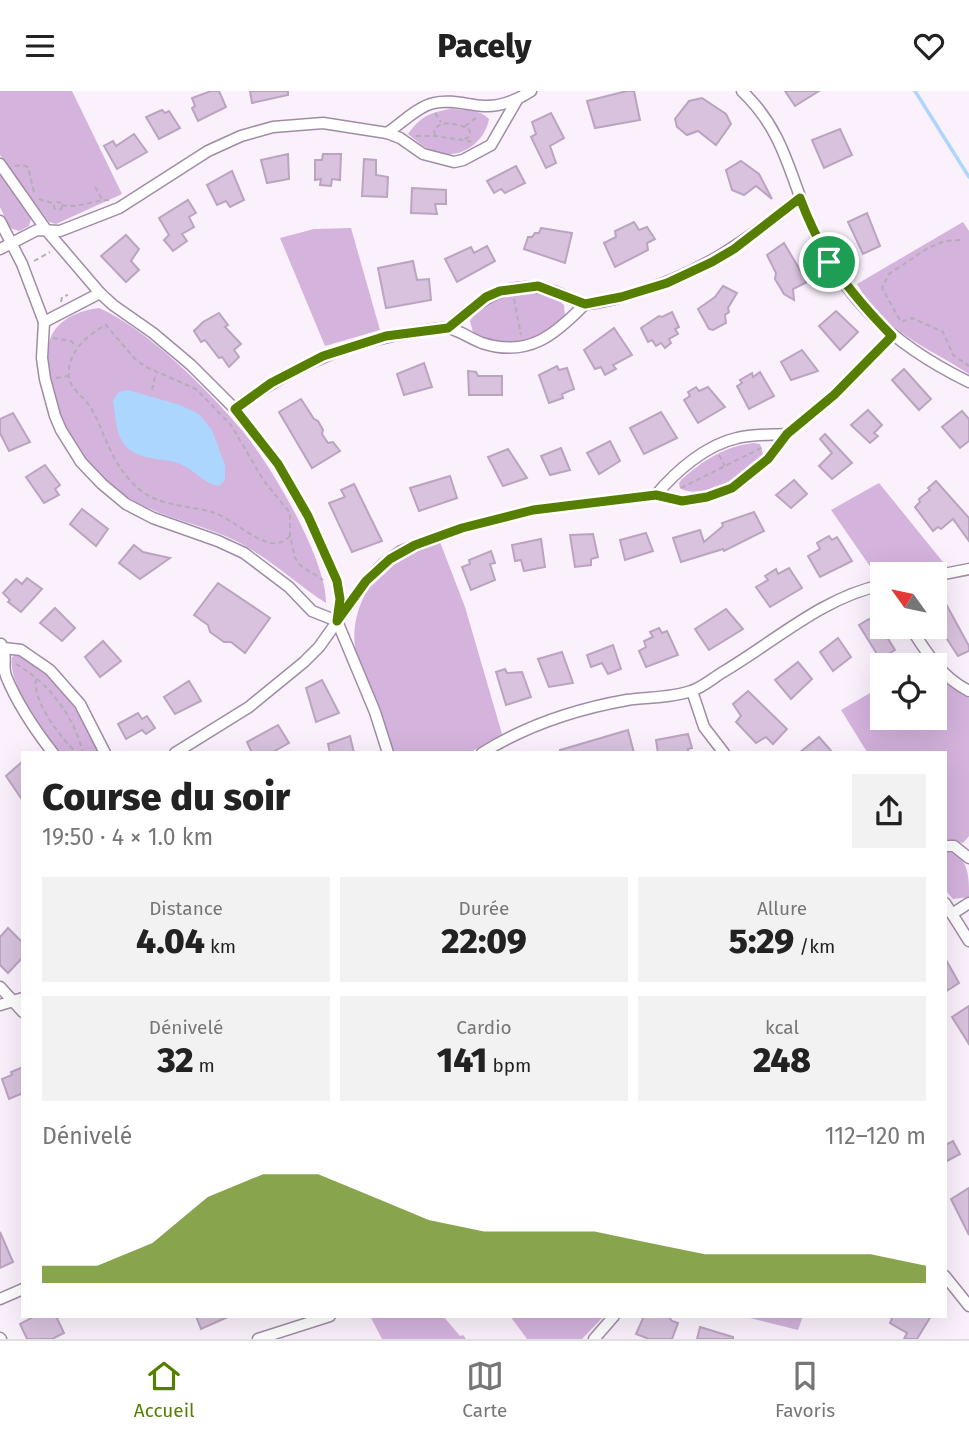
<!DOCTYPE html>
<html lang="fr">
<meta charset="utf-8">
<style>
:root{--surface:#fff;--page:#f2f2f2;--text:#222;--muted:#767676;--line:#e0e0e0;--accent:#567f02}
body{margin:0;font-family:"Fira Sans",sans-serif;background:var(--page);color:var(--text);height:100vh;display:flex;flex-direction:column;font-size:26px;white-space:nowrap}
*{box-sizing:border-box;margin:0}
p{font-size:23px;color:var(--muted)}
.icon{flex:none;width:38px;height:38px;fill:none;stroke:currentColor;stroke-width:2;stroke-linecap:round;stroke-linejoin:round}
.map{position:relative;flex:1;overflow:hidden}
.drawer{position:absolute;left:21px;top:660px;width:926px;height:567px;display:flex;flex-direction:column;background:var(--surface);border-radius:0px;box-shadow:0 7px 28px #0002}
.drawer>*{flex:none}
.needle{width:46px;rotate:303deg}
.buttons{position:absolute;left:870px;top:471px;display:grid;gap:14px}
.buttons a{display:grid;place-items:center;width:77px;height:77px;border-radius:0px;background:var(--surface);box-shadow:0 7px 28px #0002;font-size:35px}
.pin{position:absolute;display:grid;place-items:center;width:60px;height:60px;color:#fff;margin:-30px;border:4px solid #fff;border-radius:50%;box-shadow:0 2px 7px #0007}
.round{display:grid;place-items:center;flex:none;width:74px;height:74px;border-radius:0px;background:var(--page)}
.overview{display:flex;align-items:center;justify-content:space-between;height:119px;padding:0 21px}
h1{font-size:38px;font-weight:800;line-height:52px}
.figures{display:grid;grid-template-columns:repeat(3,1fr);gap:10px;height:119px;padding:7px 21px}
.figures div{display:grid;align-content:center;border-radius:0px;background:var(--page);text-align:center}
.figures b{font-size:35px;font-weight:800}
.figures small{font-size:19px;font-weight:400}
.figures p{font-size:19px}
.chart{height:196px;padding:14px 21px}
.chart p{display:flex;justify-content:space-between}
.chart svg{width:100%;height:126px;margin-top:7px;fill:var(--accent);opacity:.7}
header{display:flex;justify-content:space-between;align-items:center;height:91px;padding:0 21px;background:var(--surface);font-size:32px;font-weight:800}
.tab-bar{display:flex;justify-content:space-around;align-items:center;height:98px;border-top:2px solid var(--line);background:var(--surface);font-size:19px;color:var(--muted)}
.tab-bar a{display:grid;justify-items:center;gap:4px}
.tab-bar .on{color:var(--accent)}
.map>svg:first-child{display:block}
.green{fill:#d4b3dd}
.water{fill:#acd6fd}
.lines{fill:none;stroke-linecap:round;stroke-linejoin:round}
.stream{stroke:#acd6fd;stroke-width:3.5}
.building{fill:#d8c2de;stroke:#baa4c0;stroke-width:2}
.street-casing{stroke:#a18ca7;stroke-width:13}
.path{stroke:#b5acb7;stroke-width:2;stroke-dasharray:5 3.5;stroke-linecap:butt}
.street{stroke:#fff;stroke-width:10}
.route-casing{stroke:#fff;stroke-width:14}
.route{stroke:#567f02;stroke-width:9}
</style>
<header><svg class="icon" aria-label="menu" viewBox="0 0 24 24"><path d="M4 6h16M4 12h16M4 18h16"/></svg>Pacely<svg class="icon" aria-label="heart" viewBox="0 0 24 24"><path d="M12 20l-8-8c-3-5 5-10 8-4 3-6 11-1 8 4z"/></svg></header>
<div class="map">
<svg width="969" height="1248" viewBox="0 0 969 1248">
<rect width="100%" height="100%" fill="#faf1fc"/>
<g class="green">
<polygon points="0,0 72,0 122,103 56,133 49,131 0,64"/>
<path d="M451 18C466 19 479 18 489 28 485 51 462 68 438 62 426 59 417 50 408 43 420 26 430 21 451 18Z"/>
<polygon points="0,82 31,128 29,135 19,140 10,137 0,116"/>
<path d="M963 131 969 140V283C924 254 886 242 857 193Z"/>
<polygon points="351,137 380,239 325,255 280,147 314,138"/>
<path d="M513 203C530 202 551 201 564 214L565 225C547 252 500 258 473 241L470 230C478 215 497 207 513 203Z"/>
<path d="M99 217C147 238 206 297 240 337 269 370 327 469 326 512 295 492 267 465 234 449 205 435 173 429 144 415 118 404 79 369 67 343 55 318 48 288 48 261 48 233 74 220 99 217Z"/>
<path d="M754 352 760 353 763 363C750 382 702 411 680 397L679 392 682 388C704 369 725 355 754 352Z"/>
<polygon points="879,392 947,476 901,483 882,483 882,487 878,487 831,419"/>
<path d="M440 451 465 516 502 643 471 661 393 662C389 648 385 634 380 620 373 602 361 584 357 565 348 532 363 494 390 474 405 463 423 458 440 451Z"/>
<path d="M18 563C58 586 80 622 101 661H60C45 640 7 593 12 566Z"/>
<polygon points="935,582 945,592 969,607 969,745 963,752 945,749 945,662 867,661 841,619 882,595 882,626 934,626"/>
<path d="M949 761C969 767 969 786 969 806L953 808 945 799V762Z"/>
<polygon points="370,1225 443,1225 460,1245 463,1244 466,1248 382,1248"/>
<polygon points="510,1225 604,1225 582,1248 527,1248"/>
<polygon points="742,1225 803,1225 798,1239"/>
</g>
<path class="water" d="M128 299 180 314 199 323 212 339 225 374V389L219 395C204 393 196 380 182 374 172 369 160 369 150 367 116 360 117 339 113 309L119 301Z"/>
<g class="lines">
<polyline class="stream" points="915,0 969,86"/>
</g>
<g class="building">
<polygon points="211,0 219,0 226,16 198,30 192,17 195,15 192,7"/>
<polygon points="250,0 288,0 288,4 252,12"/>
<polygon points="627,0 634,0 640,29 595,37 587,10"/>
<polygon points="785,0 819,0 795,15"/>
<polygon points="702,7 726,23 731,33 716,54 698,40 687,44 677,36 675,28 689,10"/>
<polygon points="162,19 165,22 169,20 180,37 159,48 146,26"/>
<polygon points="551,22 564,47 550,55 556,72 546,77 531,46 536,43 532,31"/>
<polygon points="840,38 852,64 824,77 812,49"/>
<polygon points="134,43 147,61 117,78 104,55 113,50 116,55"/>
<polygon points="288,63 289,88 267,92 261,69"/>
<polygon points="323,63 341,63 340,89 332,88 331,95 320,94 321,88 315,89 315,69 322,69"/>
<polygon points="364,68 376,69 376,84 388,86 387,106 362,105"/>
<polygon points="741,70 759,83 772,108 756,95 744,104 732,99 726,79"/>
<polygon points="516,75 525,92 505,102 501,98 494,102 487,90"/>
<polygon points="232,80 244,109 230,116 226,110 217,114 207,94"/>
<polygon points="412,97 446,99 446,113 435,113 437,123 411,122"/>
<polygon points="188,109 196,122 189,126 194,136 182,143 187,150 173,160 164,149 169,144 159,127"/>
<polygon points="867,122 880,155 863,163 848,131"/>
<polygon points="634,131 639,139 647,136 655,148 647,152 648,159 615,176 604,152 616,146 615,140"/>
<polygon points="541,137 572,142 565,172 524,158 528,146 532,146 535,142 539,142"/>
<polygon points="126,144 139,158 131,170 139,179 126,191 101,165"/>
<polygon points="784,152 807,191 793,198 794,209 784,203 775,188 776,182 767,164"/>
<polygon points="487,155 495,170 457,191 445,168 471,156 474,162"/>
<polygon points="413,170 417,189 429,188 431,209 386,217 378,177"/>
<polygon points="723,195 737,202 728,217 729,221 725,224 726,232 713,239 709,238 698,218 715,206"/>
<polygon points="836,220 858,241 840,259 819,235"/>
<polygon points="672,221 679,236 675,238 678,243 669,248 671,252 665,257 661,252 656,255 652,249 648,251 641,237 659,225 662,226"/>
<polygon points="219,222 228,234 225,236 241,253 234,259 239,266 229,276 222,266 219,267 205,249 201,251 194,240 203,231"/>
<polygon points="614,237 632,264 613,274 616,278 605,284 601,276 595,278 584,259"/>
<polygon points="802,259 818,280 791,289 781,271"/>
<polygon points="424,272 432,296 404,304 397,283"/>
<polygon points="557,275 559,279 567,277 574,298 562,303 563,307 549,312 539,284"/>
<polygon points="904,278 931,308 919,319 892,289"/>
<polygon points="468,280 476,281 478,285 502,285 502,304 469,304"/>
<polygon points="760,281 774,305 749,318 737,295 742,292 740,289 752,282 753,286"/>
<polygon points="696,296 699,300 708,296 725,316 698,332 684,309 690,305 688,301"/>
<polygon points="301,308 314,328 318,330 323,339 322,343 328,352 333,351 340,360 312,377 279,321"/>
<polygon points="868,319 882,334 874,342 878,345 870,352 851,334"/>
<polygon points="962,320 969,328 969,350 960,357 942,336"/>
<polygon points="661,321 677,347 644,363 630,337"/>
<polygon points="13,322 30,351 9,360 0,342 0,328"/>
<polygon points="825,343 852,372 832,388 819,375 832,362 820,348"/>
<polygon points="610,350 620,370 599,383 587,362"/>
<polygon points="561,357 570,379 550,384 541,365"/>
<polygon points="508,358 527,387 503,395 488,366"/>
<polygon points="45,374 60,394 55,398 59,404 44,412 26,386"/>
<polygon points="450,385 457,407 419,420 410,397"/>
<polygon points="794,389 807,403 791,417 776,404"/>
<polygon points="936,390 969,427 969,450 953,428 941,438 938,436 933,440 915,416 920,411 919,408 930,399 928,397"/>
<polygon points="354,393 382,450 352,461 329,412 345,406 341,399"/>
<polygon points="82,418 108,438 96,455 70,433"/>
<polygon points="754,421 764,440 724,460 723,458 681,471 673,447 700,439 704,451 723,435 722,432"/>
<polygon points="646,442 653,460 625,469 620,449"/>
<polygon points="593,443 598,466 591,468 591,474 575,476 570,444"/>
<polygon points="829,445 832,449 837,446 852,470 820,486 808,465 820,458 817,452"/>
<polygon points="541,448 545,476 524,480 521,469 515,470 512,454"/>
<polygon points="134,454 143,461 170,467 140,488 119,472"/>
<polygon points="491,460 495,472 490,473 495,489 471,499 462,476 470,473 469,469"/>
<polygon points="789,477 802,497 770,516 756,496 768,489 765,485 776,478 778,483"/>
<polygon points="27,487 42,498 21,521 8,511 10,509 3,502 16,488 22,493"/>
<polygon points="218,492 270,527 245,562 231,551 224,551 210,541 208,534 194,524"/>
<polygon points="946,513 969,555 969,560 958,565 934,528 934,521"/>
<polygon points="55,517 75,537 62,550 40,532"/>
<polygon points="726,518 743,538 709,559 695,538"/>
<polygon points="869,528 873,532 877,530 895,559 880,568 859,534"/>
<polygon points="659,537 662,542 667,540 678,564 646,576 639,560 646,556 644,550 653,546 650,541"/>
<polygon points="838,547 851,566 833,580 820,561"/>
<polygon points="103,550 121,570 100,586 85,566"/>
<polygon points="613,554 621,578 608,583 602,572 591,576 587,564"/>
<polygon points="562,561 573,592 549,596 538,568"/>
<polygon points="798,571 812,588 791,608 775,589"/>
<polygon points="505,578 507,582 522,581 531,606 506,614 496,581"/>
<polygon points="322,589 339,622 316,631 306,597"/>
<polygon points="189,590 201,610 175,623 164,606"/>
<polygon points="748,600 787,638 773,653 766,646 756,652 736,631 741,625 733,613"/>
<polygon points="138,622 142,628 147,625 155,637 146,643 142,639 126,648 118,633"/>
<polygon points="278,634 289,652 271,662 252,662 247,651"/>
<polygon points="628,639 634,662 560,662 560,659"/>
<polygon points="688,643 692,657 688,658 688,662 658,662 656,649"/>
<polygon points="350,645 354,662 330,662 328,653"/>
<polygon points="819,646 833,662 799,662"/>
<polygon points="23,670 23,710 6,685"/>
<polygon points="8,837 23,852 23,866 8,882 0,874 0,846"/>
<polygon points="945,867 959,892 945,901"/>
<polygon points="969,915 969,953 952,926"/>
<polygon points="23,976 23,1002 9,1008 2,988 12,984 11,981"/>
<polygon points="953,1050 960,1063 945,1071 945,1054"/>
<polygon points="969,1097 969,1144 951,1108"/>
<polygon points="0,1141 13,1171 0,1177"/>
<polygon points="35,1225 56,1225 64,1242 52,1248 27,1248 20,1233"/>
<polygon points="196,1225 230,1225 201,1238"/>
<polygon points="644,1225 668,1225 672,1230 678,1232 672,1248 649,1248 636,1243"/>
<polygon points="893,1225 931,1225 917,1248 904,1248 907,1242 890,1232"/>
<polygon points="700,1236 733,1246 733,1248 697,1248"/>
</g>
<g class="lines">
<defs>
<g id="street">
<path d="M742 0C780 36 788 75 806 122 838 204 891 253 969 291"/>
<path d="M387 42C402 32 417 16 434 12 451 8 467 14 484 15 501 16 517 9 531 0"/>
<polyline points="0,73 47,140 100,202 113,214 153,242 191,274 235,318 278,373 308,425 337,490 340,508 337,530 375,621 388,662"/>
<polyline points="0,130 22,173 44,231 42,267 45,288 55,325 61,339 81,371 102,393 126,413 153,427 218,450 244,462 289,496 312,520 337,530"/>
<polyline points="0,158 37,139 60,140 119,117 208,60 241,45 273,36 323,32 387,42 400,47 423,63 454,71 463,69 491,54 517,9"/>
<polyline points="44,231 100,202"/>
<path d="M448 237C478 210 510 186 553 200 563 203 577 213 587 213 601 212 617 207 629 204 698 184 745 151 800 107"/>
<path d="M235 318C290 276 348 250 416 241 425 240 438 236 448 237 459 239 471 248 482 252 528 267 555 244 585 213"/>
<path d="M656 404C676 380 706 354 737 347 753 343 771 344 787 343"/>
<polyline points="934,485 969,478"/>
<path d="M910 536C927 562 940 585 969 600"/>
<path d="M1 553C8 562 2 575 6 585 17 612 35 639 53 662"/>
<polyline points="4,557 21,559 50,579 80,613 105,662"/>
<polyline points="692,600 704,636 724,662"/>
<polyline points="175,662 249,616 304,571 319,556 366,490 383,473 401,460 462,437 533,419 656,404 682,410 707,406 732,397 768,368 787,343 834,304 892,245"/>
<path d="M482 662C527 634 576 618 627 609 648 606 672 607 691 600 702 597 713 587 723 581 774 551 823 506 882 494"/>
<polyline points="945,755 954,755 969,767"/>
<polyline points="945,812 952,823 969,812"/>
<polyline points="952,823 969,850"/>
<polyline points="0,896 23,921"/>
<polyline points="0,914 23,907"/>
<polyline points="945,1185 969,1215"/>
<polyline points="0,1208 23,1198"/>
<polyline points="0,1247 1,1248"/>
<polyline points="258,1248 330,1225"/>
<polyline points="594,1248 614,1225"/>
</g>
</defs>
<use href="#street" class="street-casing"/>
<g class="path">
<polyline points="435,22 441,31"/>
<polyline points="465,35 477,26"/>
<path d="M435 44 434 39C442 28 456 33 468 37L470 41 468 47 460 48"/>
<polyline points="416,45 436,45 473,51"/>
<polyline points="15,75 22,74 28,76 34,101"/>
<polyline points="95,96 102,108"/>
<polyline points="39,108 55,113"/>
<circle cx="58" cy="115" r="4"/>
<path d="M62 114C78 118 92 109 109 109"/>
<polyline points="960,149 945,150 928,157 889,183 882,197 901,231 912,227 943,241 953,264 969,275"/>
<polyline points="34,170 50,161"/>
<polyline points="514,208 521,244"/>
<polyline points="61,211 62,206 68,204"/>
<polyline points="53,247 71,250 77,255"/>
<polyline points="56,287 68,285"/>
<polyline points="152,299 156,282"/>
<polyline points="719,364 725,375"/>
<polyline points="681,397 763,356"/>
<path d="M290 445C285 450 279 453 271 452 250 447 235 430 215 422 191 414 159 416 139 398 110 372 108 348 91 317 85 307 70 297 69 287 66 262 87 244 106 234L135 268 146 276 196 298 231 334 264 390 290 422V445L295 467 301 475 323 489"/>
<path d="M16 573C49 592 74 625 83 662"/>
<path d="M36 588C33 613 60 644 76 662"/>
</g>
<use href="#street" class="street"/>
</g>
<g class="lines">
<defs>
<path id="route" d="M800 107C822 166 848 200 892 245L834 304 787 343 768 368 732 397 707 406 682 410 656 404 533 419 462 437 415 454 390 468 366 490 337 530 340 508 337 490 308 425 278 373 235 318 271 292 323 265 386 245 448 237 486 206 500 200 538 195 585 213 621 206 667 192 712 171 734 158Z"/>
</defs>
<use href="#route" class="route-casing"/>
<use href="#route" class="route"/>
</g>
</svg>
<div class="buttons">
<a><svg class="needle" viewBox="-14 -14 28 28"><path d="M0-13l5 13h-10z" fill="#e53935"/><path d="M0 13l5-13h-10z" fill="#767676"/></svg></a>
<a><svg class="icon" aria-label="locate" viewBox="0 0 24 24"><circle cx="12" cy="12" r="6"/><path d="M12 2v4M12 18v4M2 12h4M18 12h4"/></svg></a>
</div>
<div class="pin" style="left:829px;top:171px;background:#1e9e55"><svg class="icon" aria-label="arrive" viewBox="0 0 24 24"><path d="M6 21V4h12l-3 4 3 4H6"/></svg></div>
<section class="drawer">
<div class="overview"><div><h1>Course du soir</h1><p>19:50 · 4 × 1.0 km</p></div><a class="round"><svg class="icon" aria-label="share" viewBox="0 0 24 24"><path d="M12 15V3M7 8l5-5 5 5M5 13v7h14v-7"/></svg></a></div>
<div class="figures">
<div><p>Distance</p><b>4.04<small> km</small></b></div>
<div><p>Durée</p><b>22:09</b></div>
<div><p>Allure</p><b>5:29<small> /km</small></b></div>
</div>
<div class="figures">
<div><p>Dénivelé</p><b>32<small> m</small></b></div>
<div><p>Cardio</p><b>141<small> bpm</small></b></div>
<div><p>kcal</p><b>248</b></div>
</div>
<div class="chart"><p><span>Dénivelé</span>112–120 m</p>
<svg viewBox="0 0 160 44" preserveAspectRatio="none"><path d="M0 44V38L10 38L20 30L30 14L40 6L50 6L60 14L70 22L80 26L90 26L100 26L110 30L120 34L130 34L140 34L150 34L160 38V44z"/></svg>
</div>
</section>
</div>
<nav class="tab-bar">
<a class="on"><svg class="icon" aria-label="home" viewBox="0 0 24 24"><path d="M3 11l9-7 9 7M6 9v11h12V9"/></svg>Accueil</a>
<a><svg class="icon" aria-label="map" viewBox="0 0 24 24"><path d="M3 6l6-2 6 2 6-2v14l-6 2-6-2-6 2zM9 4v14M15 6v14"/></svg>Carte</a>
<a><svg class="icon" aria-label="saved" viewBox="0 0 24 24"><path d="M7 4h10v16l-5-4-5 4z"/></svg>Favoris</a>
</nav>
